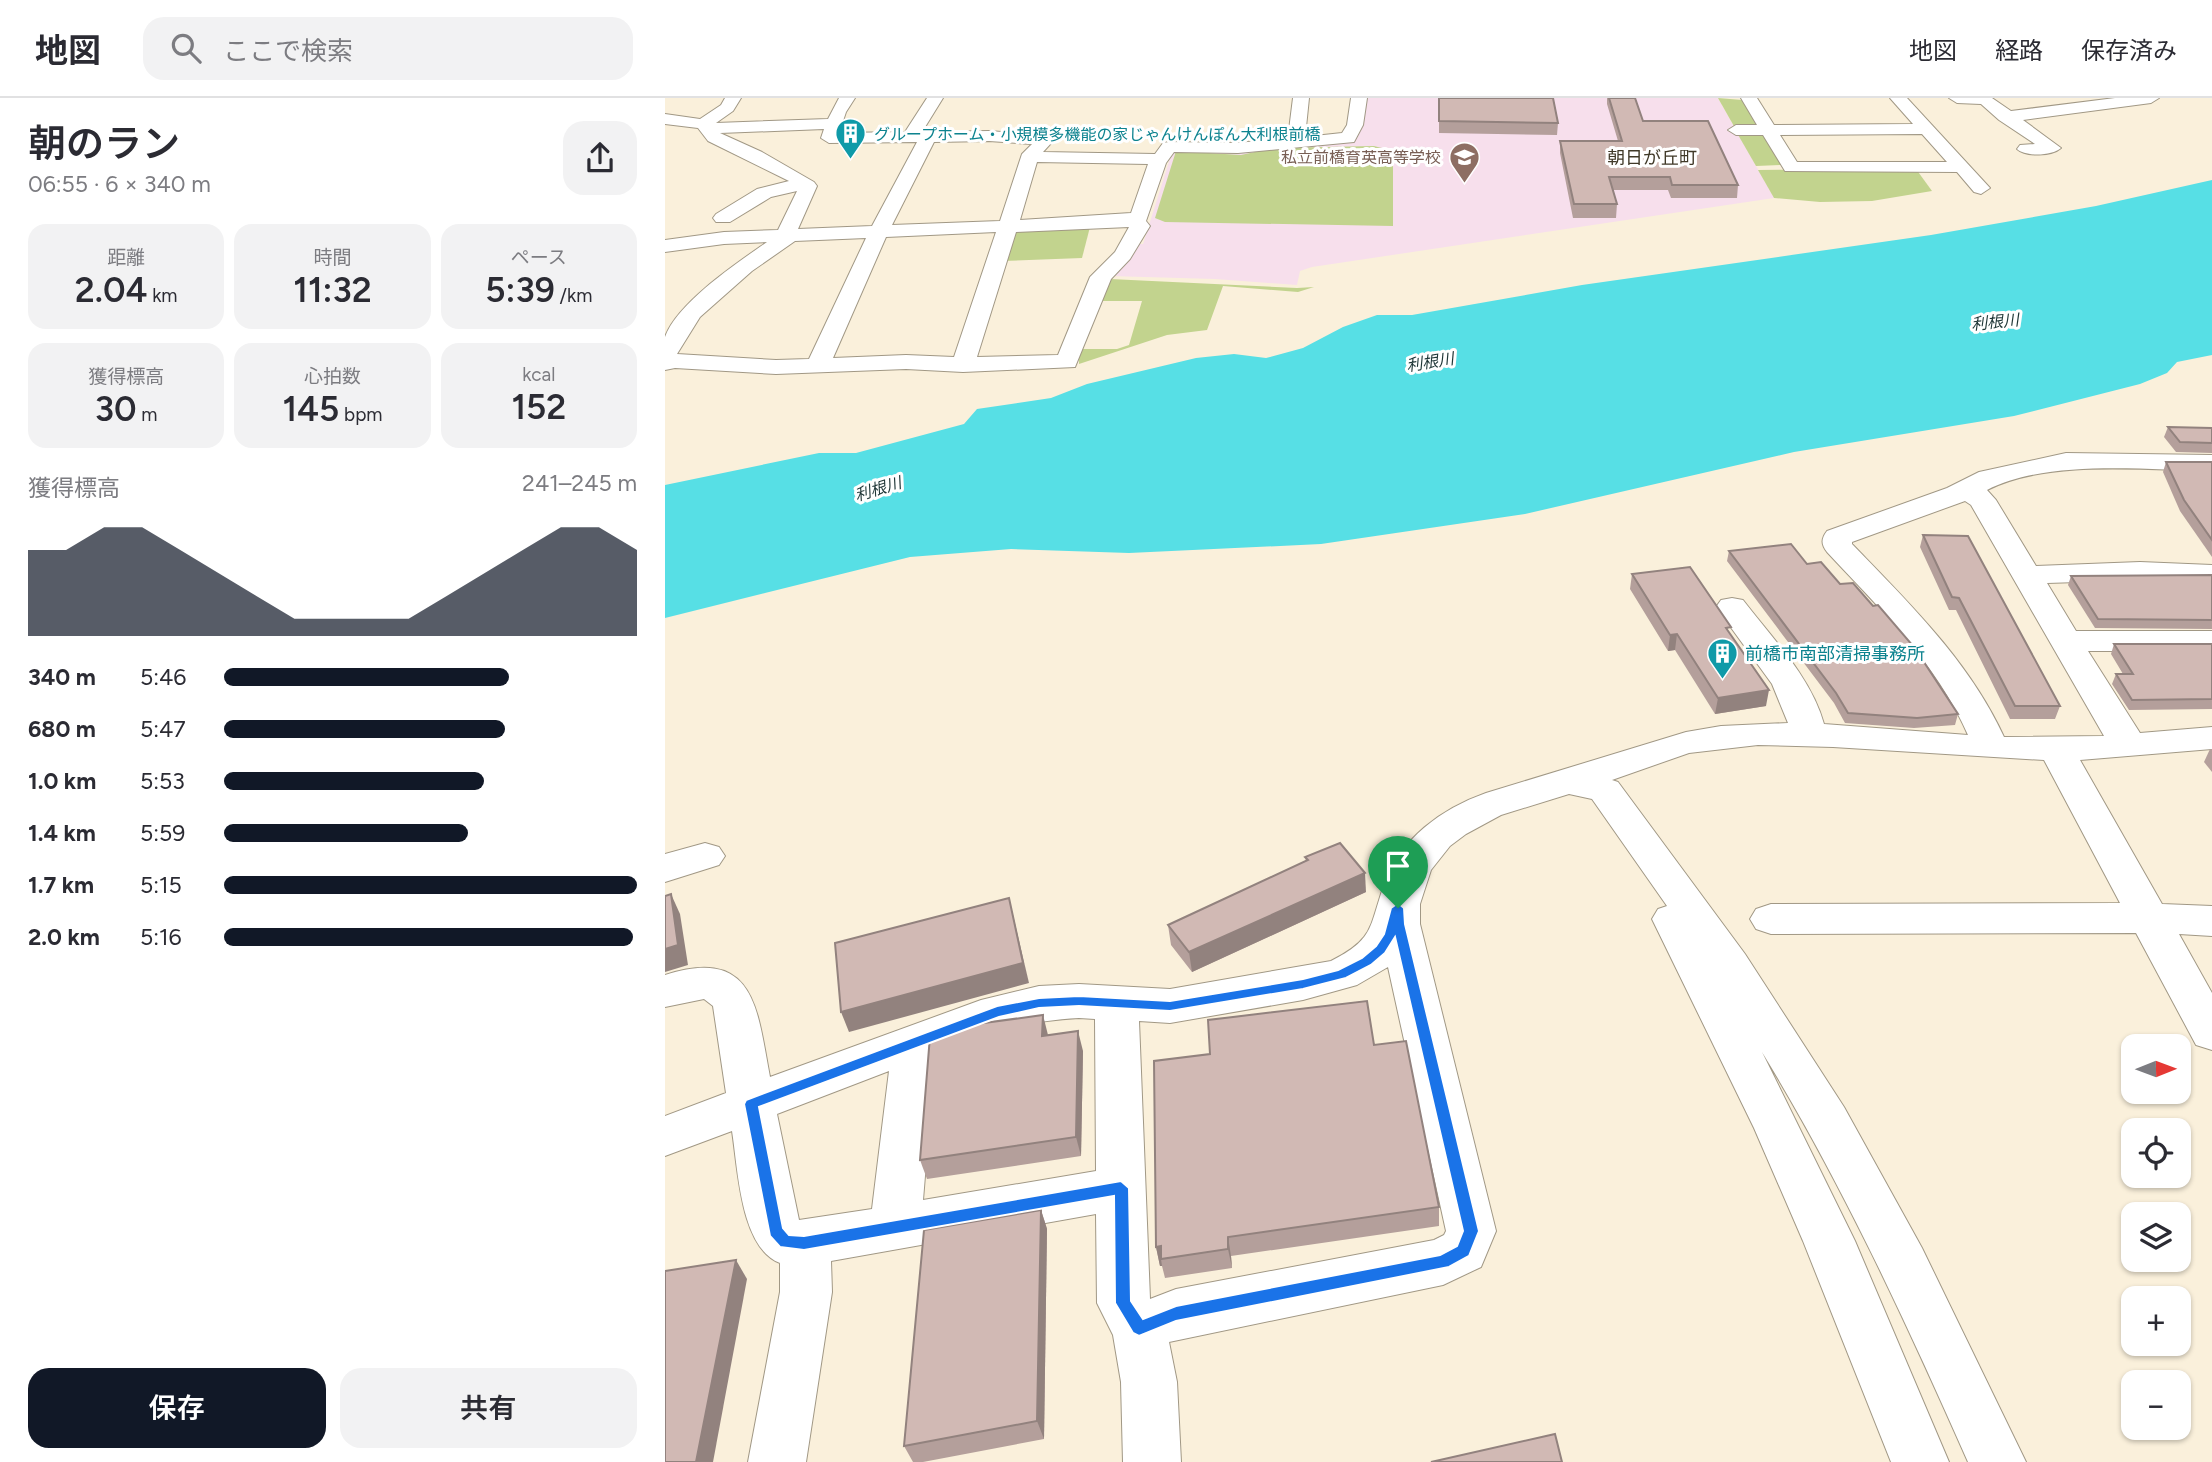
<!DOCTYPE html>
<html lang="ja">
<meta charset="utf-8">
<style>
:root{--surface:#fff;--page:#f2f2f3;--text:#2b2b33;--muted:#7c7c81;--line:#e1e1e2;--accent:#111827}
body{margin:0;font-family:Figtree,"Noto Sans JP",sans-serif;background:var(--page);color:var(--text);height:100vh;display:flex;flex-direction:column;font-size:26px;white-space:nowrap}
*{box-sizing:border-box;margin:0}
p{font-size:23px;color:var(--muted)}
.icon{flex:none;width:38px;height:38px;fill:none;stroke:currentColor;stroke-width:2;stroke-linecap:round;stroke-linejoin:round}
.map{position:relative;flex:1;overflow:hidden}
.panel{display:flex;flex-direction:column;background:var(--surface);width:665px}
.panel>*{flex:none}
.needle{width:46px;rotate:89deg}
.fabs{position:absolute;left:1456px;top:936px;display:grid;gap:14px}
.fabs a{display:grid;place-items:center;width:70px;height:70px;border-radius:14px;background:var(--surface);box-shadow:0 2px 5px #0004;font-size:35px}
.pin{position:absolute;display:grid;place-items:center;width:60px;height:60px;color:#fff;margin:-72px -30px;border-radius:50% 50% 50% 0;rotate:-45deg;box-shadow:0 0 7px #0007}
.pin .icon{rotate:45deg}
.round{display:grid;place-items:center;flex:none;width:74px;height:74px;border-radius:21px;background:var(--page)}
.overview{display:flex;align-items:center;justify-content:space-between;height:119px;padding:0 28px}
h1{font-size:38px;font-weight:600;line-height:52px}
.stats{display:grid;grid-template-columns:repeat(3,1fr);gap:10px;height:119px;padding:7px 28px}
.stats div{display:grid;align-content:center;border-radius:18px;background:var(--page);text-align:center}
.stats b{font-size:35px;font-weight:600}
.stats small{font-size:19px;font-weight:400}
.stats p{font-size:19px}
.chart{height:196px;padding:14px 28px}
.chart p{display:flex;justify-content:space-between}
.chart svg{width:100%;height:126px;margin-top:7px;fill:var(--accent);opacity:.7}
.primary-button{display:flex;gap:14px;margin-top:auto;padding:14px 28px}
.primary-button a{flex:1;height:80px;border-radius:21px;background:var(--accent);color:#fff;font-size:28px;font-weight:600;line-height:80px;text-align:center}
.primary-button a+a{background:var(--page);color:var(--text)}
ul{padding:0 28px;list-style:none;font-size:23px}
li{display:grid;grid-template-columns:112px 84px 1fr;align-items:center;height:52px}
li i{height:18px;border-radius:9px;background:var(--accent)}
header{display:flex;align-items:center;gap:42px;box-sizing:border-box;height:98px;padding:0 35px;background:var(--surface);border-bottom:2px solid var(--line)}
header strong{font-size:33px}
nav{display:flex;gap:38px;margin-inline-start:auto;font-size:24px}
.search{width:490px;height:63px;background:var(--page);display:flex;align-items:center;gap:18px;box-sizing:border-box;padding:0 24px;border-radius:21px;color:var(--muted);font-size:26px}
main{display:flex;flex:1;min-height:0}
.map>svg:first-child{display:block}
.education{fill:#f7dfec}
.green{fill:#c2d38e}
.water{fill:#57dfe5}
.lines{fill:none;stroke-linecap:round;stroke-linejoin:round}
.minor-casing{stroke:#a19885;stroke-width:2}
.minor{fill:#fff;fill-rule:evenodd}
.wall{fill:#b49f9b}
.shaded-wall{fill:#92827e}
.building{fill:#d1b9b4;stroke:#92827e;stroke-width:2}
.route{fill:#1a73e8;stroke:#fff;stroke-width:2;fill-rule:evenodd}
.labels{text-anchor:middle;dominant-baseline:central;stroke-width:6;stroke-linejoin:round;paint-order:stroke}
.far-culture-label{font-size:16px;fill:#0d838f;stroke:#fff;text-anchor:start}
.far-education-label{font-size:16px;fill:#785e54;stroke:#fff;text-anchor:end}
.far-water-label{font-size:16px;font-style:italic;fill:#1e3536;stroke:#fff}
.far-quarter-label{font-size:18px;fill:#403928;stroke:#fff}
.culture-label{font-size:18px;fill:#0d838f;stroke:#fff;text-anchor:start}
</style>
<header>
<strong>地図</strong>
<div class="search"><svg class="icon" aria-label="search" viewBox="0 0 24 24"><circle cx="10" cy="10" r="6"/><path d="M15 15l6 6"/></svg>ここで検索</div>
<nav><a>地図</a><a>経路</a><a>保存済み</a></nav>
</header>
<main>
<section class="panel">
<div class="overview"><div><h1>朝のラン</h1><p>06:55 · 6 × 340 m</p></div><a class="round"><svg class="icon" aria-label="share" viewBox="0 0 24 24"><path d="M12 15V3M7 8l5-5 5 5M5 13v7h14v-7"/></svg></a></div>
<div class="stats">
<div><p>距離</p><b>2.04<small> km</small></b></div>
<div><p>時間</p><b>11:32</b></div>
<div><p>ペース</p><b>5:39<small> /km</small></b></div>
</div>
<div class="stats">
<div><p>獲得標高</p><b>30<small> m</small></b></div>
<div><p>心拍数</p><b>145<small> bpm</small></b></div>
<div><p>kcal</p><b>152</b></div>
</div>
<div class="chart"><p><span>獲得標高</span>241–245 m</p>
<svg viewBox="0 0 160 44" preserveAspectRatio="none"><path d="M0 44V14L10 14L20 6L30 6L40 14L50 22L60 30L70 38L80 38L90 38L100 38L110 30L120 22L130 14L140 6L150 6L160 14V44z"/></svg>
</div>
<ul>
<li><b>340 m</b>5:46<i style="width:69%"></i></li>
<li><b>680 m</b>5:47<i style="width:68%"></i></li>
<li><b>1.0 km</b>5:53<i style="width:63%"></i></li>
<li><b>1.4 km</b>5:59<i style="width:59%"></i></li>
<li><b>1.7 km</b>5:15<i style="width:100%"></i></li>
<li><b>2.0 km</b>5:16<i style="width:99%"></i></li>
</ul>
<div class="primary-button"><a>保存</a><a>共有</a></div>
</section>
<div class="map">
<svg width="1547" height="1364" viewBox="0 0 1547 1364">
<rect width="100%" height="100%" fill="#faf0db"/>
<polygon class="education" points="702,0 1053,0 1109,100 647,169 635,173 632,187 550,181 444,178 472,146 478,146 508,51 687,42"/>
<g class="green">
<polygon points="1053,0 1077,2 1093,28 1070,30"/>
<polygon points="1072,35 1098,36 1116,67 1091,68"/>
<polygon points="709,48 728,53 728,128 500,124 490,120 511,53 576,57 608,50"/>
<polygon points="1251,71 1267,93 1207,103 1155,104 1109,100 1093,72"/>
<polygon points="425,129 417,160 337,163 351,132"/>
<polygon points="445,181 632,190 649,189 633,194 558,188 542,232 502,237 414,266 414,251 452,251 464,247 477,203 437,203"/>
</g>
<polygon class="water" points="1547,82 1547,257 1512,264 1502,275 1475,286 1349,318 1129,354 860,416 656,446 464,455 346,451 245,459 0,520 0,387 154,355 191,355 299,326 312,311 386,300 422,286 531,260 569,256 601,260 638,250 678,229 712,217 747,217 917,187 1266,137 1431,108"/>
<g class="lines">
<defs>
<g id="minor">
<path d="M60 0H76L68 13 51 25 163 21 174 0H190L181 14 174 35 240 34 262 0H278L257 34 324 33 387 38 389 42 378 54 490 56 498 45 504 44 573 45 623 40 628 0H644L640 39 677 35 682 27 686 0H702L698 27 689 44 573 55 509 54 501 65 481 123 485 128 465 161 446 181 410 269 298 274 241 271 111 276 10 270 0 272C0 263 0 248 0 239 12 205 72 165 102 144L59 146 0 154V142L59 134 113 132 132 93 106 99 65 124H51L48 120 51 116 92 91 124 83 43 43 33 30 0 26V16L35 21 56 7ZM159 31 156 40 164 45 252 44 207 128 133 131 152 88 149 84 97 54 55 35ZM324 43 367 46 357 56 335 123 227 127 269 44ZM372 64 483 66 466 115 355 122ZM464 129 450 154 425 179 393 257 312 259 351 134ZM331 134 289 259 241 257 168 260 221 139ZM201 140 144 261 111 262 12 256 35 219 87 173 130 143Z"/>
<path d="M1076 0H1092L1109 27 1248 26 1225 0H1242L1325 90 1316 96 1309 94 1292 74 1120 73 1098 37H1071L1063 32 1071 27H1092ZM1257 36 1282 64H1132L1115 37Z"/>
<path d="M1284 0H1327L1346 13 1450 0H1494L1486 5 1358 22 1396 50C1387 58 1361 59 1352 51L1355 47 1370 46 1334 22 1316 6 1292 5Z"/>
<path d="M1401 355 1547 357V373C1479 372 1383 361 1322 392L1331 402 1371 468 1475 464 1547 467V485L1475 482 1382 485 1411 533H1547V553H1423L1475 635 1547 629V651L1415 662 1497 806 1547 808V838L1514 836 1547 895V952L1531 947 1471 835 1106 836 1091 831 1085 821 1091 811 1106 806 1455 805 1379 662 1168 649 1093 647 1024 655 947 682 953 684 1080 856 1179 1009 1257 1150 1361 1364H1303C1241 1224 1177 1085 1097 954L1190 1143 1284 1364H1226L1138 1143 1089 1030 987 821 993 811 1002 808 927 701 904 696 836 717 801 736 785 748 766 772 755 806V826L831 1133 816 1169 778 1187 504 1244 512 1284 516 1364H458L456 1284 448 1237 432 1205 431 1116 166 1163 167 1194 141 1364H83L115 1194V1165C75 1150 73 1070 67 1033L0 1058V1018L61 995 48 908 39 901 0 909V877C91 848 92 912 105 979L316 902 374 888 414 886 505 891 666 863C710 841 704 829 719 787 736 740 776 711 821 695L1021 634 1056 628 1123 625 1107 586 1051 509 1056 502 1067 500 1078 502C1107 540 1146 579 1159 626L1303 637C1272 565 1214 510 1162 454 1156 446 1156 441 1162 433L1282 390 1314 374ZM1300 403 1306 407 1439 638 1339 639C1304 563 1244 505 1187 446V444ZM723 869 781 1133 779 1137 769 1142 511 1191 485 1201 474 923 505 925 638 902 692 887ZM414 920 430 921 431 1073 258 1102 270 956C322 936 357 923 414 920ZM224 973 207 1111 134 1122 112 1016Z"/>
<polygon points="40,745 54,749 60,758 54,767 0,784 0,756"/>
</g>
</defs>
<use href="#minor" class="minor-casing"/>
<use href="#minor" class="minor"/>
</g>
<g class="wall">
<polygon points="774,0 893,25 892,37 774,35"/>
<polygon points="942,0 970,0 978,23 1073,87 1072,100 1006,100 1003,92 948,92 952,106 951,120 908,120 895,55 895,43 953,43 942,6"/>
<polygon points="1503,329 1547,330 1547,355 1511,354 1499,339"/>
<polygon points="1501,364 1547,364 1547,459 1515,413 1498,374"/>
<polygon points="1258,437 1395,608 1390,621 1345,621 1291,512 1284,512 1255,449"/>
<polygon points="1064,453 1142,466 1208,508 1293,616 1290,627 1249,630 1180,625 1169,605 1062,463"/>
<polygon points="967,476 1065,536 1101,608 1050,616 1010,552 1003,553 965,491"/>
<polygon points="1547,477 1547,531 1430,530 1403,487 1406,478"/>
<polygon points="1449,546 1547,546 1547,611 1464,612 1447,586 1451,576 1458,576 1446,556"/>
<polygon points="1545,651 1547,651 1547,674 1539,664"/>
<polygon points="640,759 701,794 527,874 506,847 503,827 641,763"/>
<polygon points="383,937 418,953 416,1058 262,1081 255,1062"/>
<polygon points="709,947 774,1109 774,1128 566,1158 567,1170 500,1180 497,1168 495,1168 491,1149"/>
<polygon points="376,1112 382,1131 379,1341 258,1364 248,1364 239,1348"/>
</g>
<g class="shaded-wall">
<polygon points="1012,536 1010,552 1003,553 1005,537"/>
<polygon points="1104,592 1101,608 1050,616 1053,600"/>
<polygon points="700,775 701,794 527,874 524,854"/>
<polygon points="6,796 15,816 23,867 0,874 0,851"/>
<polygon points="344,800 364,885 184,934 176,914"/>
<polygon points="378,917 383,937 377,938"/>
<polygon points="413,933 418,953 416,1058 411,1039"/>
<polygon points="376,1112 382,1131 379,1341 372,1323"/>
<polygon points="563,1139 566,1158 567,1170 563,1151"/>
<polygon points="496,1148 496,1161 497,1168 495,1168 491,1149"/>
<polygon points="71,1162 82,1181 48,1364 31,1364"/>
</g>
<g class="building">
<polygon points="774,0 888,0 893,25 774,23"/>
<polygon points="944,0 970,0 978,23 1043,23 1073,87 1007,87 1005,79 944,79 952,106 909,106 895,43 957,43"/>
<polygon points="1503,329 1547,330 1547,345 1515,344"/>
<polygon points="1501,364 1547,364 1547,442 1519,402"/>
<polygon points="1258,437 1303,438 1395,608 1350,608 1294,500 1287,499"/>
<polygon points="1126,446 1142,466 1156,464 1175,486 1188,485 1208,508 1213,507 1249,549 1293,616 1252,620 1183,615 1171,595 1064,453"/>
<polygon points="1025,469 1066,529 1061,530 1104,592 1053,600 1012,536 1005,537 967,476"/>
<polygon points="1547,477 1547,522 1433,521 1406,478"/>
<polygon points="1449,546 1547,546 1547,601 1467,602 1451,576 1468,576"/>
<polygon points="675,745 700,775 524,854 503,827 643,762 640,759"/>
<polygon points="6,796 13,847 0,851 0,798"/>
<polygon points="344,800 358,865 176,914 170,845"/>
<polygon points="702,903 709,947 741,943 774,1109 563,1139 563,1151 496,1161 496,1148 491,1149 489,963 545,956 543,922"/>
<polygon points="378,917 377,938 413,933 411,1039 255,1062 265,938 289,929"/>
<polygon points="376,1112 372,1323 239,1348 259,1132"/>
<polygon points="71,1162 31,1364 0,1364 0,1173"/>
<polygon points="890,1336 897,1364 766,1364"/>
</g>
<path class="route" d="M733 805 739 810 740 826 814 1133 804 1158 784 1169 511 1223 474 1238 468 1235 450 1205 449 1098 139 1152 115 1149 105 1138 79 1006 81 1002 332 908 374 900 414 898 505 903 638 881 673 872 697 860 711 848 719 836 726 810ZM730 839 798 1133 792 1148 775 1157 511 1208 478 1221 466 1203 464 1090 456 1083 139 1138 124 1137 118 1130 94 1009 334 919 374 910 414 908 505 913 638 891 681 880 706 867 720 855Z"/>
<defs>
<symbol id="building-pin" viewBox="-11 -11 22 30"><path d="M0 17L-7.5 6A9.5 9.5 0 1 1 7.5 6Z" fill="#0f9aa8" stroke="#fff"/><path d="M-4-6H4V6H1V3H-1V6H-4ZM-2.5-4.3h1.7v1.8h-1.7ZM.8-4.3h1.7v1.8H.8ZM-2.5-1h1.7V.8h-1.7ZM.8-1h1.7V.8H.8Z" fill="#fff"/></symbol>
<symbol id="school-pin" viewBox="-11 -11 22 30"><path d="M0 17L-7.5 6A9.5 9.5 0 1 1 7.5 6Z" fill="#8d6e63" stroke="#fff"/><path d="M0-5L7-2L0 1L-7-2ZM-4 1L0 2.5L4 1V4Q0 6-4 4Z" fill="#fff"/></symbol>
</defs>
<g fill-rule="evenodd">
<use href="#building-pin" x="168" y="18" width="35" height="47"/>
<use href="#school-pin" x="782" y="42" width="35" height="47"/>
<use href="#building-pin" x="1040" y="538" width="35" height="47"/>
</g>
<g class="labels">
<g class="far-culture-label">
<text x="209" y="36">グループホーム・小規模多機能の家じゃんけんぽん大利根前橋</text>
</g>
<g class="far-education-label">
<text x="776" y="59">私立前橋育英高等学校</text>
</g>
<g class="far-water-label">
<text transform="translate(1330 224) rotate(-6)">利根川</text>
<text transform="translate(765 264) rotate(-9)">利根川</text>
<text transform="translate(213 391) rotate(-17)">利根川</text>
</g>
<g class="far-quarter-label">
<text x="987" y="60">朝日が丘町</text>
</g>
<g class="culture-label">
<text x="1080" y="556">前橋市南部清掃事務所</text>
</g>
</g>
</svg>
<div class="fabs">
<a><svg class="needle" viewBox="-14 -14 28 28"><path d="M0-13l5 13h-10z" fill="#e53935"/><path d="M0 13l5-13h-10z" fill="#7c7c81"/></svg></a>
<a><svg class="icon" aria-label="locate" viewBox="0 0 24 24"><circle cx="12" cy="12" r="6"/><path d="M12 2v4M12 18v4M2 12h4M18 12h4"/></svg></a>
<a><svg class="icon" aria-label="layers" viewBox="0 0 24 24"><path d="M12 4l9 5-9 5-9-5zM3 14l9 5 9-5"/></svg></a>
<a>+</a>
<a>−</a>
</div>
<div class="pin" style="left:733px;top:810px;background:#1e9e55"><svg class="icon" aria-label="arrive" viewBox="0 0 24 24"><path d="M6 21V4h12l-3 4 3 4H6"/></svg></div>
</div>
</main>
